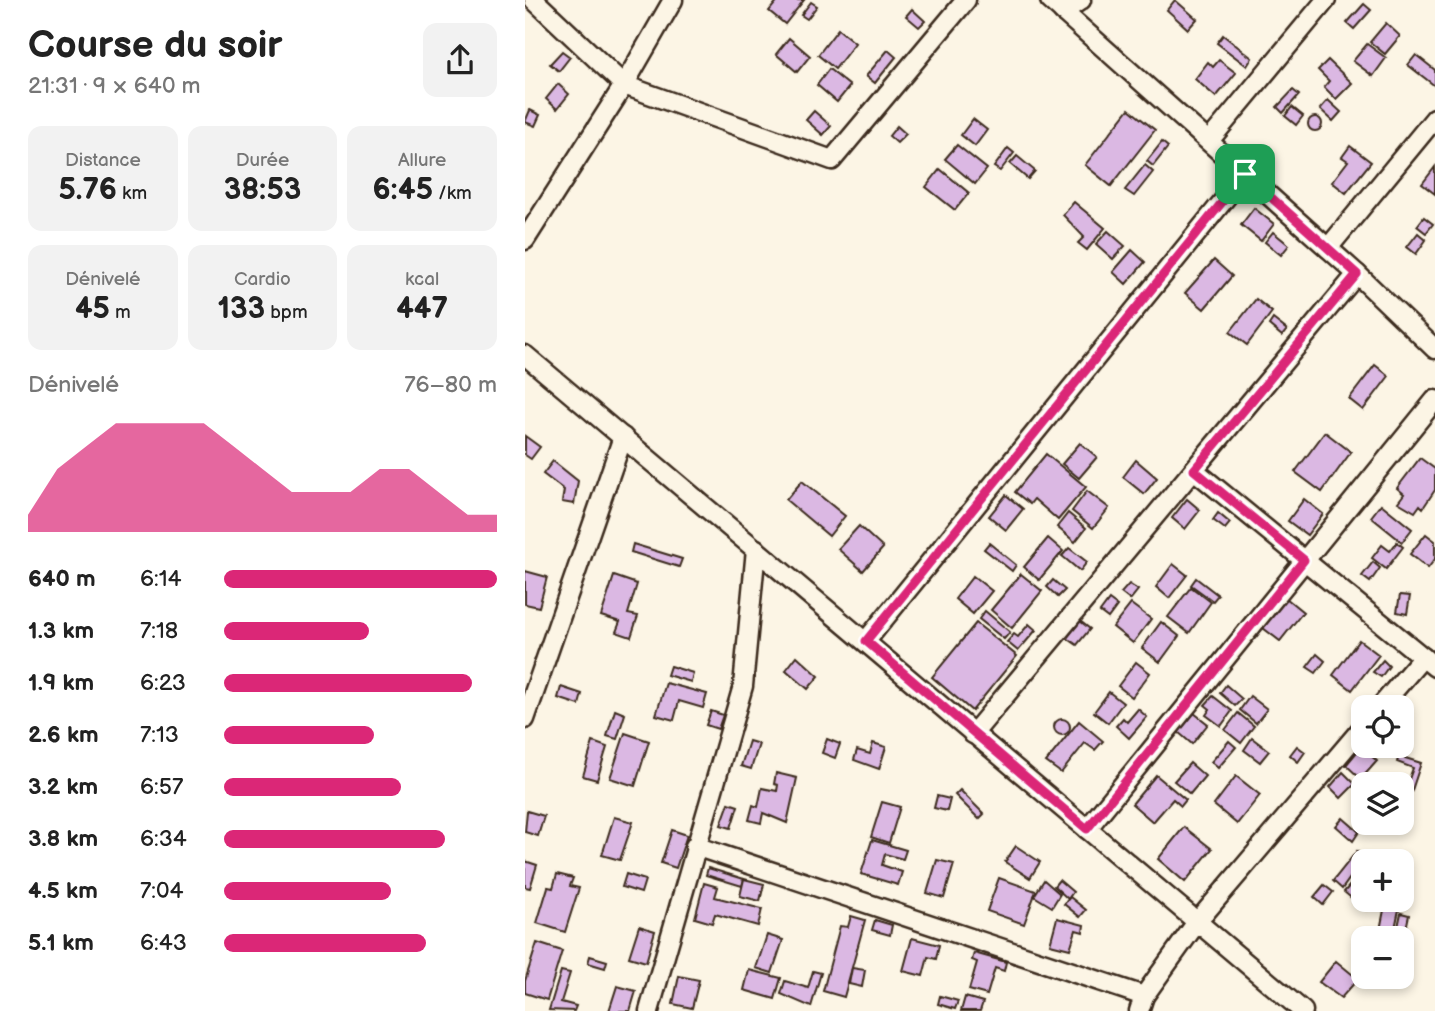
<!DOCTYPE html>
<html lang="fr">
<meta charset="utf-8">
<style>
:root{--surface:#fff;--page:#f2f2f2;--text:#222;--muted:#767676;--accent:#db2777}
body{margin:0;font-family:"Balsamiq Sans",sans-serif;background:var(--page);color:var(--text);height:100vh;display:flex;flex-direction:column;font-size:26px;white-space:nowrap}
*{box-sizing:border-box;margin:0}
p{font-size:23px;color:var(--muted)}
.icon{flex:none;width:38px;height:38px;fill:none;stroke:currentColor;stroke-width:2;stroke-linecap:round;stroke-linejoin:round}
.map{position:relative;flex:1;overflow:hidden}
.sheet{display:flex;flex-direction:column;background:var(--surface);width:525px}
.sheet>*{flex:none}
.controls{position:absolute;left:826px;top:695px;display:grid;gap:14px}
.controls a{display:grid;place-items:center;width:63px;height:63px;border-radius:14px;background:var(--surface);box-shadow:0 4px 10px #0003;font-size:35px}
.pin{position:absolute;display:grid;place-items:center;width:60px;height:60px;color:#fff;margin:-30px;border-radius:14px;box-shadow:0 4px 10px #0006}
.round{display:grid;place-items:center;flex:none;width:74px;height:74px;border-radius:14px;background:var(--page)}
.summary{display:flex;align-items:center;justify-content:space-between;height:119px;padding:0 28px}
h1{font-size:38px;font-weight:800;line-height:52px}
.metrics{display:grid;grid-template-columns:repeat(3,1fr);gap:10px;height:119px;padding:7px 28px}
.metrics div{display:grid;align-content:center;border-radius:14px;background:var(--page);text-align:center}
.metrics b{font-size:30px;font-weight:800}
.metrics small{font-size:19px;font-weight:400}
.metrics p{font-size:19px}
.chart{height:196px;padding:14px 28px}
.chart p{display:flex;justify-content:space-between}
.chart svg{width:100%;height:126px;margin-top:7px;fill:var(--accent);opacity:.7}
ul{padding:0 28px;list-style:none;font-size:23px}
li{display:grid;grid-template-columns:112px 84px 1fr;align-items:center;height:52px}
li i{height:18px;border-radius:9px;background:var(--accent)}
main{display:flex;flex:1;min-height:0}
.map>svg:first-child{display:block}
.building{fill:#dbb8e3;stroke:#3b2a1e;stroke-width:2}
.lines{fill:none;stroke-linecap:round;stroke-linejoin:round}
.minor-casing{stroke:#3b2a1e;stroke-width:23}
.minor{stroke:#fcf5e5;stroke-width:18}
.route-casing{stroke:#fff;stroke-width:14}
.route{stroke:#db2777;stroke-width:9}
</style>
<main>
<section class="sheet">
<div class="summary"><div><h1>Course du soir</h1><p>21:31 · 9 × 640 m</p></div><a class="round"><svg class="icon" aria-label="share" viewBox="0 0 24 24"><path d="M12 15V3M7 8l5-5 5 5M5 13v7h14v-7"/></svg></a></div>
<div class="metrics">
<div><p>Distance</p><b>5.76<small> km</small></b></div>
<div><p>Durée</p><b>38:53</b></div>
<div><p>Allure</p><b>6:45<small> /km</small></b></div>
</div>
<div class="metrics">
<div><p>Dénivelé</p><b>45<small> m</small></b></div>
<div><p>Cardio</p><b>133<small> bpm</small></b></div>
<div><p>kcal</p><b>447</b></div>
</div>
<div class="chart"><p><span>Dénivelé</span>76–80 m</p>
<svg viewBox="0 0 160 44" preserveAspectRatio="none"><path d="M0 44V38L10 22L20 14L30 6L40 6L50 6L60 6L70 14L80 22L90 30L100 30L110 30L120 22L130 22L140 30L150 38L160 38V44z"/></svg>
</div>
<ul>
<li><b>640 m</b>6:14<i style="width:100%"></i></li>
<li><b>1.3 km</b>7:18<i style="width:53%"></i></li>
<li><b>1.9 km</b>6:23<i style="width:91%"></i></li>
<li><b>2.6 km</b>7:13<i style="width:55%"></i></li>
<li><b>3.2 km</b>6:57<i style="width:65%"></i></li>
<li><b>3.8 km</b>6:34<i style="width:81%"></i></li>
<li><b>4.5 km</b>7:04<i style="width:61%"></i></li>
<li><b>5.1 km</b>6:43<i style="width:74%"></i></li>
</ul>
</section>
<div class="map">
<svg width="910" height="1011" viewBox="0 0 910 1011">
<rect width="100%" height="100%" fill="#fcf5e5"/>
<filter id="ink" filterUnits="userSpaceOnUse"><feTurbulence type="fractalNoise" baseFrequency=".0143" numOctaves="2"/><feDisplacementMap in="SourceGraphic" scale="14" xChannelSelector="R" yChannelSelector="G"/><feConvolveMatrix kernelMatrix="1 2 1 2 8 2 1 2 1" color-interpolation-filters="sRGB"/></filter>
<g filter="url(#ink)">
<g class="building">
<polygon points="253,0 279,0 260,24 244,11"/>
<polygon points="650,0 672,19 663,29 642,10"/>
<polygon points="286,2 292,6 282,19 276,15"/>
<polygon points="839,4 846,10 829,29 822,23"/>
<polygon points="387,9 400,21 394,27 381,16"/>
<polygon points="861,23 875,36 860,54 845,42"/>
<polygon points="313,29 330,43 310,69 293,55"/>
<polygon points="698,35 727,58 722,66 692,43"/>
<polygon points="264,38 285,56 272,72 251,54"/>
<polygon points="842,44 861,58 848,76 828,61"/>
<polygon points="363,50 371,57 350,83 341,76"/>
<polygon points="37,51 45,57 34,71 25,64"/>
<polygon points="891,55 910,70 910,86 883,65"/>
<polygon points="694,60 711,73 691,97 670,79 683,62 688,67"/>
<polygon points="803,60 827,83 811,99 799,87 804,81 793,70"/>
<polygon points="304,69 325,86 312,102 292,85"/>
<polygon points="33,84 44,94 32,109 21,99"/>
<polygon points="768,90 774,95 758,113 752,107"/>
<polygon points="803,100 816,112 808,121 795,109"/>
<polygon points="767,107 778,116 771,125 760,116"/>
<polygon points="604,109 630,130 586,186 560,165"/>
<polygon points="5,110 15,115 10,126 0,122"/>
<polygon points="289,111 306,126 298,135 281,120"/>
<circle cx="790" cy="124" r="7"/>
<polygon points="448,119 462,130 450,146 436,135"/>
<polygon points="372,126 381,134 372,143 364,136"/>
<polygon points="637,142 643,147 628,166 622,161"/>
<polygon points="432,145 462,169 450,184 420,159"/>
<polygon points="825,146 846,162 821,193 807,182 823,161 817,157"/>
<polygon points="483,148 489,153 475,171 469,167"/>
<polygon points="492,156 510,171 503,179 485,164"/>
<polygon points="620,165 628,172 609,196 600,190"/>
<polygon points="910,167 910,194 897,184"/>
<polygon points="415,169 444,193 430,210 401,187"/>
<polygon points="549,202 580,228 562,250 553,243 559,237 538,215"/>
<polygon points="729,208 749,224 736,241 716,225"/>
<polygon points="899,217 908,224 901,233 892,226"/>
<polygon points="583,231 600,246 588,259 571,244"/>
<polygon points="748,232 764,245 756,255 740,242"/>
<polygon points="893,233 901,240 891,254 882,247"/>
<polygon points="607,250 620,262 601,284 588,272"/>
<polygon points="689,260 707,276 679,309 660,293"/>
<polygon points="731,299 747,312 722,345 705,332"/>
<polygon points="748,319 762,330 757,336 744,325"/>
<polygon points="850,365 864,376 838,410 824,399"/>
<polygon points="800,432 826,452 797,492 770,472"/>
<polygon points="0,436 15,447 6,459 0,455"/>
<polygon points="555,443 572,457 554,478 537,464"/>
<polygon points="521,454 561,487 533,520 509,499 505,504 490,492"/>
<polygon points="895,458 910,469 910,490 898,508 895,505 890,512 873,502 879,494 872,488"/>
<polygon points="611,460 632,478 619,494 598,477"/>
<polygon points="28,461 53,481 49,504 37,502 39,490 18,474"/>
<polygon points="277,481 320,516 304,536 261,500"/>
<polygon points="562,491 584,508 568,528 547,511"/>
<polygon points="481,495 498,509 481,530 464,516"/>
<polygon points="662,499 675,510 660,529 647,518"/>
<polygon points="779,499 798,514 782,535 763,521"/>
<polygon points="856,504 887,529 877,542 846,517"/>
<polygon points="543,513 561,528 550,542 532,527"/>
<polygon points="693,513 705,523 700,529 688,520"/>
<polygon points="334,526 358,548 338,571 313,549"/>
<polygon points="901,534 910,541 910,559 903,568 885,554"/>
<polygon points="523,538 538,551 514,580 499,567"/>
<polygon points="872,542 878,547 861,569 847,558 857,545 865,551"/>
<polygon points="464,543 491,565 487,571 459,549"/>
<polygon points="108,544 157,559 154,567 106,552"/>
<polygon points="544,548 562,562 555,571 537,556"/>
<polygon points="848,562 855,568 845,582 837,576"/>
<polygon points="648,564 662,575 644,598 631,587"/>
<polygon points="0,571 22,577 14,607 0,604"/>
<polygon points="496,574 517,591 487,628 466,610"/>
<polygon points="89,576 112,584 103,614 113,616 106,637 91,632 95,622 76,616"/>
<polygon points="448,576 467,591 448,614 430,599"/>
<polygon points="671,578 693,595 688,601 666,585"/>
<polygon points="528,580 540,590 533,597 522,587"/>
<polygon points="604,584 613,590 605,600 596,593"/>
<polygon points="666,587 686,602 664,633 643,617"/>
<polygon points="875,595 885,596 882,614 872,612"/>
<polygon points="761,598 778,612 755,641 738,628"/>
<polygon points="584,600 592,606 583,618 575,612"/>
<polygon points="606,604 626,619 608,643 588,627"/>
<polygon points="460,611 485,632 479,639 454,619"/>
<polygon points="555,621 565,629 552,645 542,638"/>
<polygon points="636,622 654,636 635,662 617,648"/>
<polygon points="451,623 492,656 447,711 407,677"/>
<polygon points="504,624 511,630 493,651 482,642 489,634 493,637"/>
<polygon points="834,640 854,655 827,690 808,675"/>
<polygon points="792,654 800,661 791,673 782,667"/>
<polygon points="272,656 294,676 283,689 261,670"/>
<polygon points="858,660 864,666 856,677 848,672"/>
<polygon points="611,662 625,673 607,697 593,686"/>
<polygon points="145,666 168,673 166,682 142,675"/>
<polygon points="141,683 182,694 178,708 154,701 149,720 131,715"/>
<polygon points="701,685 717,699 710,706 695,693"/>
<polygon points="36,687 57,694 54,705 33,698"/>
<polygon points="584,692 598,703 583,723 569,712"/>
<polygon points="688,696 707,711 696,726 681,715 685,709 680,705"/>
<polygon points="725,696 742,709 731,723 715,710"/>
<polygon points="613,709 622,717 604,738 591,726 598,718 602,722"/>
<polygon points="90,710 100,714 92,739 82,736"/>
<polygon points="186,711 198,715 193,729 181,725"/>
<polygon points="669,713 683,724 667,744 653,732"/>
<polygon points="713,713 729,726 716,743 700,730"/>
<circle cx="537" cy="727" r="8"/>
<polygon points="554,721 578,741 570,750 560,743 536,773 521,762"/>
<polygon points="100,733 124,741 110,786 85,778"/>
<polygon points="727,738 744,751 735,762 719,750"/>
<polygon points="302,739 315,744 310,758 297,753"/>
<polygon points="224,741 234,744 226,769 216,766"/>
<polygon points="704,741 711,747 693,768 686,762"/>
<polygon points="68,742 82,747 72,780 58,776"/>
<polygon points="348,743 361,747 354,769 329,760 332,750 345,754"/>
<polygon points="772,746 780,752 773,762 765,755"/>
<polygon points="836,747 852,761 836,779 821,765"/>
<polygon points="874,756 896,763 881,808 877,806 877,798 888,768 872,762"/>
<polygon points="665,763 680,776 665,794 649,781"/>
<polygon points="818,772 830,784 816,798 805,787"/>
<polygon points="251,773 272,778 262,823 238,813 236,823 224,820 228,805 233,807 237,788 252,791 253,785 249,784"/>
<polygon points="631,775 661,800 656,806 648,799 628,822 607,804"/>
<polygon points="711,776 735,795 712,824 689,805"/>
<polygon points="435,790 459,814 454,819 430,795"/>
<polygon points="412,796 425,799 422,811 409,808"/>
<polygon points="357,802 375,807 364,843 346,837"/>
<polygon points="204,803 213,806 206,828 196,825"/>
<polygon points="2,811 19,816 13,836 0,832"/>
<polygon points="89,817 108,822 95,860 77,855"/>
<polygon points="818,818 834,832 828,841 811,826"/>
<polygon points="659,827 687,849 660,882 633,859"/>
<polygon points="147,830 162,835 151,868 136,863"/>
<polygon points="347,840 381,850 378,859 360,854 357,865 377,872 373,885 336,874"/>
<polygon points="491,846 515,862 505,878 480,862"/>
<polygon points="832,851 844,861 838,861 838,889 825,878 817,889 808,881"/>
<polygon points="412,860 429,864 419,898 402,893"/>
<polygon points="0,861 12,865 5,888 0,887"/>
<polygon points="183,868 219,879 217,886 181,875"/>
<polygon points="32,874 48,878 45,886 54,888 40,932 12,923 23,887 28,888"/>
<polygon points="101,874 120,880 116,893 97,887"/>
<polygon points="474,878 511,891 499,924 462,911"/>
<polygon points="219,879 239,884 235,901 215,896"/>
<polygon points="519,880 535,894 527,907 509,896"/>
<polygon points="534,880 548,892 543,899 529,886"/>
<polygon points="179,883 193,887 190,897 237,909 233,926 190,914 187,923 170,918"/>
<polygon points="827,883 838,892 838,900 848,901 841,910 819,892"/>
<polygon points="799,885 808,892 798,905 789,897"/>
<polygon points="545,897 561,910 555,917 539,904"/>
<polygon points="861,900 876,900 869,933 855,930"/>
<polygon points="876,913 884,915 879,938 871,936"/>
<polygon points="326,916 340,920 319,997 298,991 315,926 323,927"/>
<polygon points="532,918 559,925 558,932 551,930 545,949 525,944"/>
<polygon points="350,920 367,925 365,935 347,930"/>
<polygon points="114,926 130,931 121,962 104,957"/>
<polygon points="242,935 258,940 247,973 231,968"/>
<polygon points="387,938 414,945 411,959 403,957 398,976 378,971"/>
<polygon points="12,943 37,951 22,1000 0,993 0,981"/>
<polygon points="449,953 481,962 479,971 470,968 462,995 444,990 452,962 447,960"/>
<polygon points="65,956 82,961 80,968 63,963"/>
<polygon points="811,961 833,979 816,998 794,982"/>
<polygon points="327,968 340,970 337,987 324,984"/>
<polygon points="224,970 256,978 250,999 219,990"/>
<polygon points="36,971 45,973 36,1002 51,1006 49,1011 24,1010"/>
<polygon points="288,971 296,973 286,1007 256,994 260,981 283,988"/>
<polygon points="154,976 174,980 167,1008 148,1004"/>
<polygon points="92,986 111,991 105,1011 84,1011"/>
<polygon points="415,996 433,1001 430,1009 413,1004"/>
<polygon points="440,997 458,1002 455,1011 436,1011"/>
</g>
<g class="lines">
<defs>
<g id="minor">
<polyline points="9,0 99,85 307,160 441,0"/>
<polyline points="525,0 832,274 910,349"/>
<polyline points="538,12 556,0"/>
<polyline points="684,141 801,0"/>
<polyline points="0,240 99,85 148,0"/>
<polyline points="803,248 910,118"/>
<polyline points="0,355 778,1011"/>
<polyline points="669,470 910,667"/>
<polyline points="341,641 720,174"/>
<polyline points="855,707 898,657"/>
<polyline points="0,719 98,437"/>
<polyline points="448,734 832,274"/>
<polyline points="562,829 910,400"/>
<polyline points="170,846 619,996"/>
<polyline points="124,1011 218,686 231,549"/>
<polyline points="614,1011 619,996 672,922 838,727"/>
</g>
</defs>
<use href="#minor" class="minor-casing"/>
<use href="#minor" class="minor"/>
</g>
</g>
<g class="lines" filter="url(#ink)">
<defs>
<polygon id="route" points="720,174 832,274 669,470 779,560 562,829 341,641"/>
</defs>
<use href="#route" class="route-casing"/>
<use href="#route" class="route"/>
</g>
</svg>
<div class="controls">
<a><svg class="icon" aria-label="locate" viewBox="0 0 24 24"><circle cx="12" cy="12" r="6"/><path d="M12 2v4M12 18v4M2 12h4M18 12h4"/></svg></a>
<a><svg class="icon" aria-label="layers" viewBox="0 0 24 24"><path d="M12 4l9 5-9 5-9-5zM3 14l9 5 9-5"/></svg></a>
<a>+</a>
<a>−</a>
</div>
<div class="pin" style="left:720px;top:174px;background:#1e9e55"><svg class="icon" aria-label="arrive" viewBox="0 0 24 24"><path d="M6 21V4h12l-3 4 3 4H6"/></svg></div>
</div>
</main>
